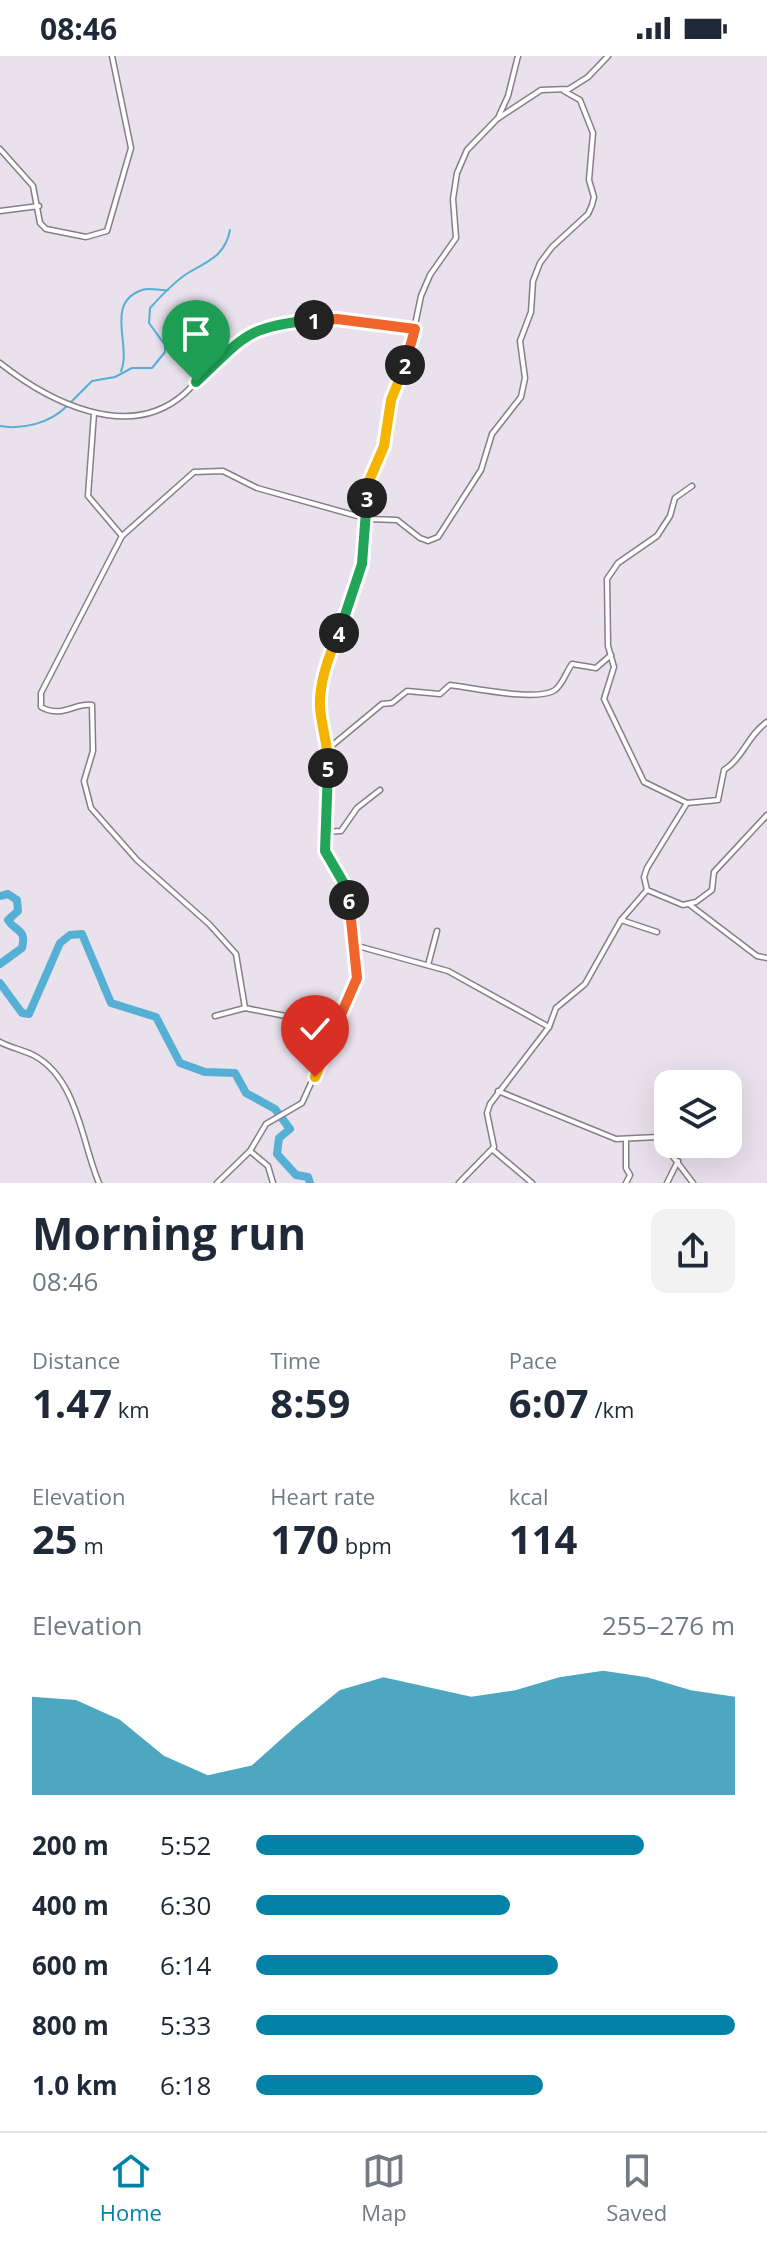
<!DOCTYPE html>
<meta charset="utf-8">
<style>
:root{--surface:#fff;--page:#f2f2f3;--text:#1f2937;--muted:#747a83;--line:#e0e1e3;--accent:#0382a7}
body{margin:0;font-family:"Open Sans",sans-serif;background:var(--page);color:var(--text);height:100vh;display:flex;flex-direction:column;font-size:30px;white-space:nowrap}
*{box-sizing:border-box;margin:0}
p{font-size:26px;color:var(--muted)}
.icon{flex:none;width:44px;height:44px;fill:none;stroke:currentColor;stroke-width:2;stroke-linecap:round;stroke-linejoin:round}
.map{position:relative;height:1127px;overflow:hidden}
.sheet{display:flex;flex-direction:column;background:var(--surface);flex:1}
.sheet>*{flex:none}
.buttons{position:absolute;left:654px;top:1014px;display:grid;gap:16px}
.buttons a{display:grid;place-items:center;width:88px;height:88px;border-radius:16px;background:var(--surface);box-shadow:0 8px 32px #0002;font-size:40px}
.pin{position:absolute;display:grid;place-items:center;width:68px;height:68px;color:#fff;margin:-82px -34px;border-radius:50% 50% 50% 0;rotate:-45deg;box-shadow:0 0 8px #0007}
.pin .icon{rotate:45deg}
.km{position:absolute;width:40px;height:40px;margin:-20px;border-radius:50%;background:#222;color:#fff;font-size:22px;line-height:40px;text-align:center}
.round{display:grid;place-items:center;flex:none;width:84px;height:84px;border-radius:16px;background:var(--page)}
.headline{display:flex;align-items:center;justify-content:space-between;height:136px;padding:0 32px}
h1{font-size:44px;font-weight:700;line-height:60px}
.metrics{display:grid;grid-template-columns:repeat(3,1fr);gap:12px;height:136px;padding:8px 32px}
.metrics div{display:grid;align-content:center}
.metrics b{font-size:40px;font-weight:700}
.metrics small{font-size:22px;font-weight:400}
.metrics p{font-size:22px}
.chart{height:224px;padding:16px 32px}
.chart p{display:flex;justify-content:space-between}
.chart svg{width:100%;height:144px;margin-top:8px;fill:var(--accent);opacity:.7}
ul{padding:0 32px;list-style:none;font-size:26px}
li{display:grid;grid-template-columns:128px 96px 1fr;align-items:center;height:60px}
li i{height:20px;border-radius:10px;background:var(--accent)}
.status{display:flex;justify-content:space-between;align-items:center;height:56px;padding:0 40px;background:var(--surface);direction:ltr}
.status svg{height:22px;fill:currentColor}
.dock{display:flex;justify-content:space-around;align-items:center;height:112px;border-top:2px solid var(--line);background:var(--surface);font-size:22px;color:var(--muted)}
.dock a{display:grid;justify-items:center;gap:4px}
.dock .active{color:var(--accent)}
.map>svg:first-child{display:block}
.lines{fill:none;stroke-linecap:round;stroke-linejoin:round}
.stream{stroke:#56b0d5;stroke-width:2}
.river{stroke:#56b0d5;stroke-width:8}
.minor-casing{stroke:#867f88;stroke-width:7}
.minor{stroke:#fff;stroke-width:4}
.split-1-casing{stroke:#fff;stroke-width:16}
.split-2-casing{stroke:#fff;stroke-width:16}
.split-3-casing{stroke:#fff;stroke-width:16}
.split-4-casing{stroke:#fff;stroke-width:16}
.split-5-casing{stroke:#fff;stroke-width:16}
.split-6-casing{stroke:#fff;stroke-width:16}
.split-7-casing{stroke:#fff;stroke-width:16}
.split-8-casing{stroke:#fff;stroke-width:16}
.split-1{stroke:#22a559;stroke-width:10}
.split-2{stroke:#f0652b;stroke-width:10}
.split-3{stroke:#f5b400;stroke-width:10}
.split-4{stroke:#22a559;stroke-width:10}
.split-5{stroke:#f5b400;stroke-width:10}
.split-6{stroke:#22a559;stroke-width:10}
.split-7{stroke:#f0652b;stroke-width:10}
.split-8{stroke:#f5b400;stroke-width:10}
</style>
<div class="status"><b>08:46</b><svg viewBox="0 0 49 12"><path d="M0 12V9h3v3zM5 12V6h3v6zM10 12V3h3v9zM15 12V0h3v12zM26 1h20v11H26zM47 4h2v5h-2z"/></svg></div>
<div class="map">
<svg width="767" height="1127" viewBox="0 0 767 1127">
<rect width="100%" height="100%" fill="#e9e1ec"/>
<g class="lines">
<g class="stream">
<path d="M121 315C132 290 104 247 142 234 150 231 159 235 168 234"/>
<path d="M71 346 92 325 115 321 132 312H152L165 296V289L149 267 150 252C160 241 175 225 188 217 208 205 225 200 230 174"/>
<path d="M0 370C23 374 50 367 67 350"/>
</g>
<g class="river">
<path d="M0 840 8 838 17 844 18 855 8 864C15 876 27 872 22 892L0 908"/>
<polyline points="0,927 22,957 29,958 60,887 70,879 82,878 111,947 156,961 180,1007 205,1016 235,1017 246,1037 275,1053 290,1073 279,1082 277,1098 296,1119 308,1121 310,1127"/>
</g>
<defs>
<g id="minor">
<polyline points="498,62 508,40 518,0"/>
<polyline points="0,93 33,130 40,167 46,173 86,181 107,175 131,92 112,0"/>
<polyline points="0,155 39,150"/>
<path d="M0 307C48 345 128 387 184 338 205 319 225 287 251 276 304 254 361 267 415 273"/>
<polyline points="94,357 88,440 122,480"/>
<polyline points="692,430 675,442 670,460 657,480 618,507 607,523 608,590 614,611 604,643 644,726 687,747 647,812 644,821 647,834 683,849 696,846 712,834 714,816 767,759"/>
<path d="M329 692 382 648 392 647 407 635 440 638 450 629C474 632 538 646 555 634 563 628 566 616 572 608L596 612 611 599"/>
<path d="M687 747 718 744 724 714C743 702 748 679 767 666"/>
<polyline points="324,776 341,775 357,752 380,734"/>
<polyline points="690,849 757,900 767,902"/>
<polyline points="621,864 657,876"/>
<polyline points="354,889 448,915 549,971"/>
<polyline points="428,909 437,875"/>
<polyline points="215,960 245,952"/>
<path d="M336 970 245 952 236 898 209 868 137 804 91 752 84 725 93 695 92 649C75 646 63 663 41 651V637L122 480 194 416 223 415 257 432 368 463 397 464 420 482 428 485 438 481 481 414 492 378 521 341 525 322 520 285 531 256 533 225 540 207 552 191 588 158 592 149 594 141 589 124 593 77 580 44 564 35"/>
<path d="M0 986C11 992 24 994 35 1000 78 1024 82 1088 99 1127"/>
<polyline points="498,1035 616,1083 658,1081 693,1127"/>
<polyline points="626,1084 626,1112 630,1119 626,1127"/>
<polyline points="493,1094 532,1127"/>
<polyline points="250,1095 268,1110 273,1127"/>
<polyline points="217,1127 250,1095 266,1068 302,1047 356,928 348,834 329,807 323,786 329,692 321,639 330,596 357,530 367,481 369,425 384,390 391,344 411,288 421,240 430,219 456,182 453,143 457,117 467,94 497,63 541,34 569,33 588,21 608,0"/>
<polyline points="459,1127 494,1091 487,1057 490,1048 549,971 556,952 585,928 621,864 647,834"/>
<polyline points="667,1127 678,1105"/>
</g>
</defs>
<use href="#minor" class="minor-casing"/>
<use href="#minor" class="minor"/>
</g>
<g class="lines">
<defs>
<path id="split-1" d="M196 326C244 281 246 270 314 264"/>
<polyline id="split-2" points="314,264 337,263 415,273 405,309"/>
<polyline id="split-3" points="367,442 369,425 384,390 391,344 405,309"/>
<polyline id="split-4" points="339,577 362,508 367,442"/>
<path id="split-5" d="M328 712C329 690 321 671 320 650 319 625 329 599 339 577"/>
<polyline id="split-6" points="328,712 325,795 346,831 349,844"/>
<polyline id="split-7" points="333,977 357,922 349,844"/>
<polyline id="split-8" points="315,1021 333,977"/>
</defs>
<use href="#split-1" class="split-1-casing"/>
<use href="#split-2" class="split-2-casing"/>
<use href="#split-3" class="split-3-casing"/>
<use href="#split-4" class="split-4-casing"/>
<use href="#split-5" class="split-5-casing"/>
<use href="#split-6" class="split-6-casing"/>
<use href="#split-7" class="split-7-casing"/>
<use href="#split-8" class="split-8-casing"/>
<use href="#split-1" class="split-1"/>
<use href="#split-2" class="split-2"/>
<use href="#split-3" class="split-3"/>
<use href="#split-4" class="split-4"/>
<use href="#split-5" class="split-5"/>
<use href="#split-6" class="split-6"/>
<use href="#split-7" class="split-7"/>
<use href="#split-8" class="split-8"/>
</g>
</svg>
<div class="buttons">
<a><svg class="icon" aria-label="layers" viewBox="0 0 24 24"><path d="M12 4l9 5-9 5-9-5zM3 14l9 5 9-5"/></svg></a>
</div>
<div class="pin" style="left:196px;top:326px;background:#1e9e55"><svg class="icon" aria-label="arrive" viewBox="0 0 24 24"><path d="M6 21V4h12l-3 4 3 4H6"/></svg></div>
<div class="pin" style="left:315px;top:1021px;background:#d93025"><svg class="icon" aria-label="check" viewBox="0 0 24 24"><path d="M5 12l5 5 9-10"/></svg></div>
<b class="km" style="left:314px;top:264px">1</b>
<b class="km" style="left:405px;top:309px">2</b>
<b class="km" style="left:367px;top:442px">3</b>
<b class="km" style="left:339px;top:577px">4</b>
<b class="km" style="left:328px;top:712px">5</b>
<b class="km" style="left:349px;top:844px">6</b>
</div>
<section class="sheet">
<div class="headline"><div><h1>Morning run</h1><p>08:46</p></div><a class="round"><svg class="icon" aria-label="share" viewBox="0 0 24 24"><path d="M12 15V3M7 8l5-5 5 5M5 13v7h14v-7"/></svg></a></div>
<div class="metrics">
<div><p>Distance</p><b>1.47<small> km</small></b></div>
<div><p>Time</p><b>8:59</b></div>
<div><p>Pace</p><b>6:07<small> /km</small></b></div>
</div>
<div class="metrics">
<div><p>Elevation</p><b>25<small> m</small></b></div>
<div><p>Heart rate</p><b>170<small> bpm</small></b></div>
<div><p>kcal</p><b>114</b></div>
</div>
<div class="chart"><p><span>Elevation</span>255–276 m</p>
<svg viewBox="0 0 160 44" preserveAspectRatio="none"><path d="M0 44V14L10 15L20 21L30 32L40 38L50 35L60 23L70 12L80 8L90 11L100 14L110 12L120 8L130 6L140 8L150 12L160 14V44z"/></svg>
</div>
<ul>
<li><b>200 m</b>5:52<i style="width:81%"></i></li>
<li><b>400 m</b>6:30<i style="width:53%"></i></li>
<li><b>600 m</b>6:14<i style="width:63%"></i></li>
<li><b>800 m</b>5:33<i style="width:100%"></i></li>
<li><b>1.0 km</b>6:18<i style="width:60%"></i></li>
</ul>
</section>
<nav class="dock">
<a class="active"><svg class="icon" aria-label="home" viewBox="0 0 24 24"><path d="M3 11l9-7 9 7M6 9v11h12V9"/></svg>Home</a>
<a><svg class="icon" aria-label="map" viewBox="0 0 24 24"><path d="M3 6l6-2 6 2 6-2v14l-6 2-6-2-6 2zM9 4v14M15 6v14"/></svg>Map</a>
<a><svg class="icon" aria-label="saved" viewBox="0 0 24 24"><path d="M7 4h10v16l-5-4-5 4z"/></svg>Saved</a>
</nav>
